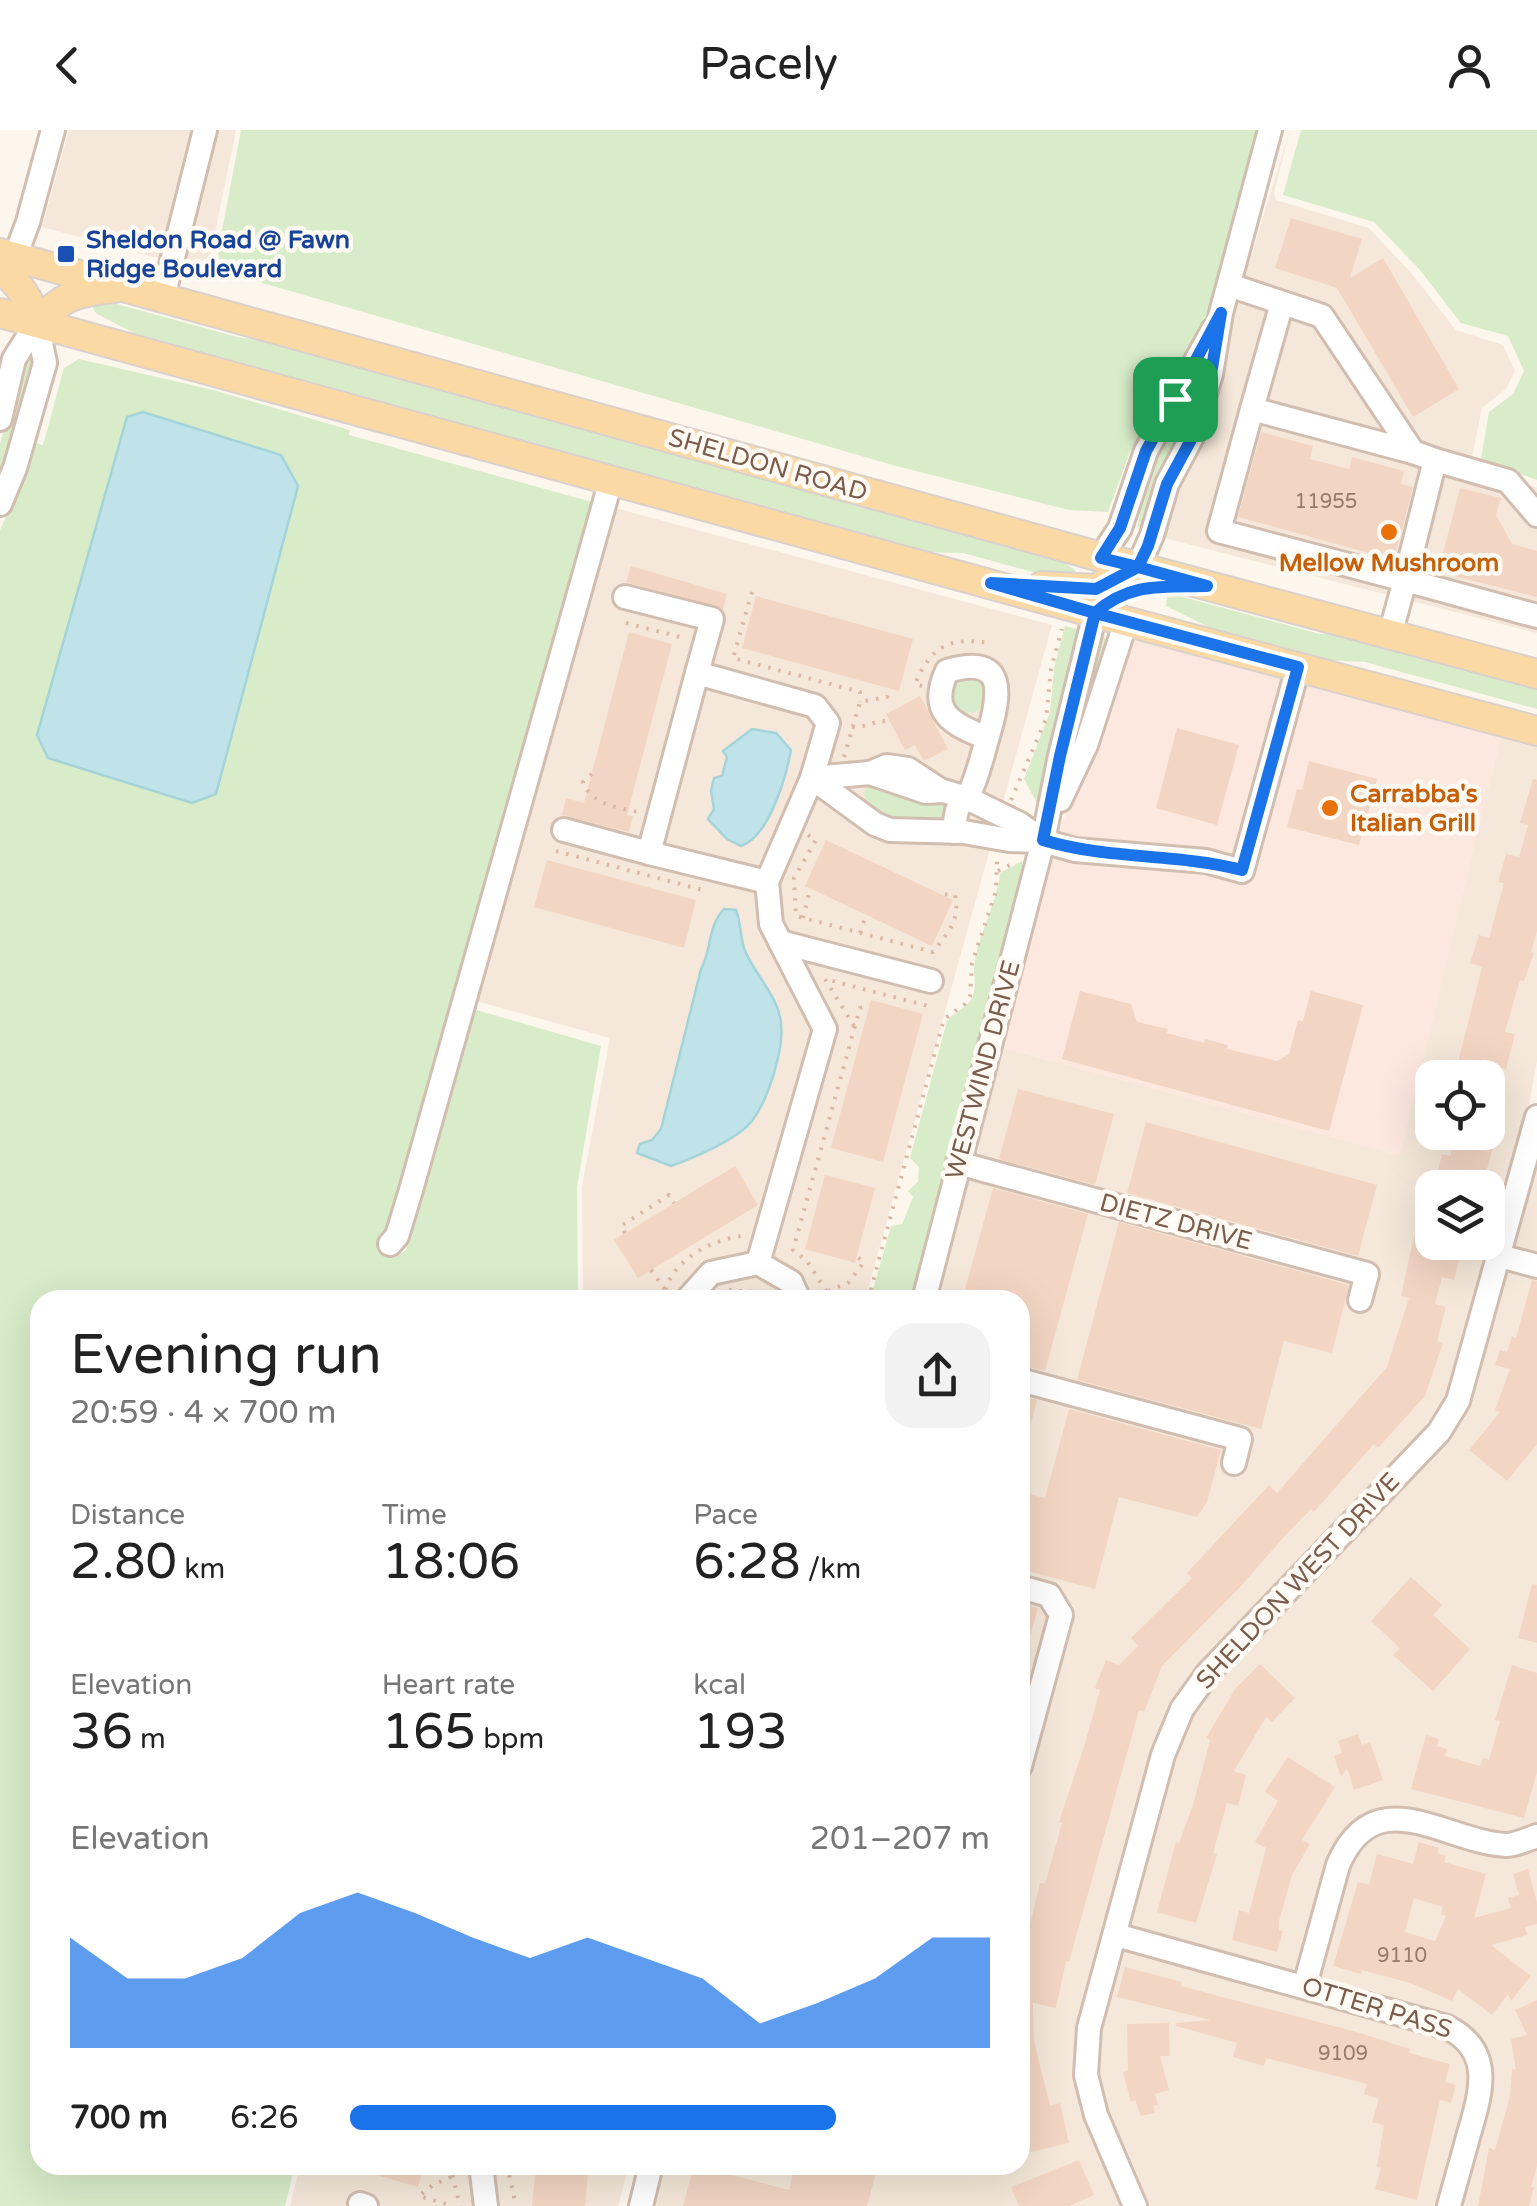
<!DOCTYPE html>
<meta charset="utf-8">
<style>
:root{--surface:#fff;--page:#f2f2f2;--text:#222;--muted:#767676;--accent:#1a73e8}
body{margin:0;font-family:"Varela Round",sans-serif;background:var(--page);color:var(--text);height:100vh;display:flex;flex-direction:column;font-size:38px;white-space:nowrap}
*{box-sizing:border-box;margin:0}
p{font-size:32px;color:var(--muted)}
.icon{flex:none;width:55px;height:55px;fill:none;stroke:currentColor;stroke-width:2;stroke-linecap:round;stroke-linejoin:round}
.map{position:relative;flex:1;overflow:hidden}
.drawer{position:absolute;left:30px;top:1160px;width:1000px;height:885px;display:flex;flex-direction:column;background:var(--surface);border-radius:30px;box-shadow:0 10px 40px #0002}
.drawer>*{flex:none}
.fabs{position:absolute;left:1415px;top:930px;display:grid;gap:20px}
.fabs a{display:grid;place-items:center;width:90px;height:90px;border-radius:20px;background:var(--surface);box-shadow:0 10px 40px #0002;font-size:50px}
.pin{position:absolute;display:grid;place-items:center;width:85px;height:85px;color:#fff;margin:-42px;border-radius:20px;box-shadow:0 5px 15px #0006}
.round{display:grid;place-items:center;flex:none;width:105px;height:105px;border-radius:30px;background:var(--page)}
.overview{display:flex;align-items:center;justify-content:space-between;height:170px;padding:0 40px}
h1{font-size:55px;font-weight:600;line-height:75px}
.stats{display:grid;grid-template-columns:repeat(3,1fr);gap:15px;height:170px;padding:10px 40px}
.stats div{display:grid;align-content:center}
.stats b{font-size:50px;font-weight:600}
.stats small{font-size:28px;font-weight:400}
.stats p{font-size:28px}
.chart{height:280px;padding:20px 40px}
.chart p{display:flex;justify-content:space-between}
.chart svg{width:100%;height:180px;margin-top:10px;fill:var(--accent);opacity:.7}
ul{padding:0 40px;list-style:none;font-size:32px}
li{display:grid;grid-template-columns:160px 120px 1fr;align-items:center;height:75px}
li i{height:25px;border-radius:12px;background:var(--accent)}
header{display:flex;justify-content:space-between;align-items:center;height:130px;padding:0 40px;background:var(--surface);font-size:45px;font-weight:600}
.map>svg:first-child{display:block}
.residential{fill:#f5e8da;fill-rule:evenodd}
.commercial{fill:#fde8e0}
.green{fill:#d8ecc9;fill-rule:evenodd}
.water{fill:#bfe3e8;stroke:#a5d3da;stroke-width:2.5}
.building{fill:#f3d5c3;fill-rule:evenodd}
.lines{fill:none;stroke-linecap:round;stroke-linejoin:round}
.minor-casing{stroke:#d1beb0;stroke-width:28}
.major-casing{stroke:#dad1cd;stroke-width:32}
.path{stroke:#d9b8a5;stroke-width:4;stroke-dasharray:2.5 8;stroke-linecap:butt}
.minor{stroke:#fff;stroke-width:22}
.major{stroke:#fbd9a5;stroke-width:28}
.route-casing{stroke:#fff;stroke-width:20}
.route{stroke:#1a73e8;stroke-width:12}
.transit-dot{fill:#1a4fb4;stroke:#fffaf3;stroke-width:4}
.food-dot{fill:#e8710a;stroke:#fffaf3;stroke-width:4}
.labels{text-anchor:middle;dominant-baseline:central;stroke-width:9;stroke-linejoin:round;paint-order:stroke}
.number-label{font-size:20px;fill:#987a6a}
.transit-label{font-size:25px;font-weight:bold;fill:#164399;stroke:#fffaf3;text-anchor:start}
.street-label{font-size:25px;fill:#7a5c4d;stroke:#fffaf3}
.food-label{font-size:25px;font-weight:bold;fill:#c56008;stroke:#fffaf3}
</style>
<header><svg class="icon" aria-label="back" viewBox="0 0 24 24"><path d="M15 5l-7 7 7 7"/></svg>Pacely<svg class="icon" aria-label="person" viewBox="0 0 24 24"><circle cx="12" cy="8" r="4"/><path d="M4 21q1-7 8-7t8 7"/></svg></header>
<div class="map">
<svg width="1537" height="2076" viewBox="0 0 1537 2076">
<rect width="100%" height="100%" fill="#fdf6ec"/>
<g class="residential">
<polygon points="69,0 236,0 211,122 213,143 42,97"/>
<polygon points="1290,0 1274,63 1276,70 1369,98 1412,144 1456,200 1503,215 1515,241 1506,259 1482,278 1472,327 1475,334 1537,358 1537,503 1164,408"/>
<polygon points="615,378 1052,495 865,1170 583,1170 582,1056 610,908 476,871 605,395"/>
<path d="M1502 601 1537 610V931L1525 997 1448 1267 1430 1296 1199 1537 1079 1897 1124 2076H651L662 2035H1020V1647L1071 1487 1020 1447V1259L1228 1315 1222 1339 1242 1344 1250 1311 1020 1240V1170H935L966 1045 1355 1150 1348 1176 1368 1182 1377 1146 971 1027 1000 917 1399 1025ZM1432 948H1488V1002H1432ZM1432 1058H1488V1112H1432Z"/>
<polygon points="1537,1031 1537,1126 1512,1120"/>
<polygon points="1507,1137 1537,1146 1537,1692 1532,1698 1507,1705 1407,1680 1357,1693 1337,1712 1328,1732 1297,1844 1129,1799 1173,1629 1191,1583 1216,1549 1468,1274"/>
<polygon points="1020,1467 1042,1473 1050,1486 1020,1596"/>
<polygon points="1405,1699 1537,1716 1537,2076 1459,2076 1491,1964 1491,1940 1486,1922 1472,1901 1317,1849 1356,1721 1383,1700"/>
<polygon points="1124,1817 1443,1906 1456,1912 1470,1940 1470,1961 1438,2076 1146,2076 1106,1983 1097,1945 1099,1900"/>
<polygon points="300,2035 629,2035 618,2076 290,2076"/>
</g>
<polygon class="commercial" points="1131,506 1502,601 1400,1026 1000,917 1055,708 1096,618"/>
<g class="green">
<polygon points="241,0 1257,0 1203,205 1130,322 1108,382 1069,380 896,336 221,141 218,122"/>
<polygon points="1301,0 1537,0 1537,350 1481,329 1489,282 1513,264 1524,241 1508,206 1461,193 1419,139 1374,92 1283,65"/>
<polygon points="102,170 241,208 290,211 1055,427 1075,440 1076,444 1066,451 963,423 922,422 620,341 136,204 97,184 93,179 95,173"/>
<polygon points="30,228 34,233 0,348 0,314 24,230"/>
<path d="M79 229 213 260 350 300 349 305 592 372 391 1092 376 1119 394 1128 406 1120 473 879 601 916 577 1057 578 1170H40V2035H295L285 2076H0V400L21 354 32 312 43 315 64 238ZM143 282 192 673 48 628 37 605 126 288Z"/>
<path d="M1203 253 1143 399 1138 396C1143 346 1166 288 1203 253Z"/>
<polygon points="1172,464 1320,504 1360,505 1537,553 1537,579 1365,532 1322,530 1219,502 1166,476 1167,466"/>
<polygon points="1065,496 1077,499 1079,504 1037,673 1024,649 1050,582 1054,538"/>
<polygon points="1104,507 1106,510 1083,594 1077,597 1100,508"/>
<circle cx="969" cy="566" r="17"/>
<path d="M870 652 941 671 946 684 942 690C916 691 869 697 864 663Z"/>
<path d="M1022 731 1024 745 1021 757 910 1170H870L891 1096 902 1094 913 1067 908 1061 918 1052 919 1037 910 1028 947 891C954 882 965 879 971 870 977 859 974 849 974 838 977 806 997 775 1000 743Z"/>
</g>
<g class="water">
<polygon points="143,282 281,325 298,356 216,664 192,673 48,628 37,605 127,287"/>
<path d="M752 599 776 603 791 620C786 647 769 707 741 716L727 709 708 689 714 679 711 661 714 648 722 646 727 627 723 621Z"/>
<path d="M724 779 736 780C741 793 740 805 744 818 753 844 779 865 781 894 784 920 768 970 752 991 737 1010 693 1028 671 1036L637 1023 640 1014 652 1010 661 999 701 839C712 820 707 797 724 779Z"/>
</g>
<g class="building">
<polygon points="1291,88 1362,109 1350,148 1383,128 1459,259 1413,287 1337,158 1275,138"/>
<polygon points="1261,302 1313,316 1310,329 1349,339 1352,327 1404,341 1401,354 1413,357 1394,430 1238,387"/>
<polygon points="1460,358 1501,368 1496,385 1512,414 1537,421 1537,467 1438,442"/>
<polygon points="631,436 727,464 723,479 626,452"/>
<polygon points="756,466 913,509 899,561 742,518"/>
<polygon points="629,502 672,514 627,685 633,686 629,702 562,685 566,668 584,673"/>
<polygon points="920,566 948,619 924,631 915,615 905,620 886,584"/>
<polygon points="1177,598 1239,615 1217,695 1156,678"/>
<polygon points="1309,631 1377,649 1359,715 1287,697 1297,659 1302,660"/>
<polygon points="1533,649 1537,650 1537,801 1531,822 1534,823 1524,851 1520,850 1505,902 1515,904 1506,939 1502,938 1499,948 1454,948 1482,837 1470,833 1479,805 1489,808 1504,753 1498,752 1506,724 1519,727 1528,695 1520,693"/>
<polygon points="826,710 953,770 932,816 805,756"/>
<polygon points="547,730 696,770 684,818 534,777"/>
<polygon points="1080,861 1131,874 1137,892 1168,899 1167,903 1204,913 1205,909 1228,915 1227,919 1277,931 1289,924 1298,890 1303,891 1311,861 1363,875 1329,1001 1062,929"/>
<polygon points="871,870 923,884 883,1032 831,1018"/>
<polygon points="1018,959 1114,984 1095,1055 999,1029"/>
<polygon points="1146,992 1377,1055 1358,1126 1127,1063"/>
<polygon points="1456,1002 1497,1002 1482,1058 1451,1058 1435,1053 1442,1024 1450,1026"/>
<polygon points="735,1036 758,1075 638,1148 614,1110"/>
<polygon points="825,1045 875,1058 855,1133 805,1119"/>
<polygon points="993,1058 1088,1084 1045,1241 1020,1235 1020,1170 962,1170"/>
<polygon points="1119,1092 1349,1155 1332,1223 1284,1211 1261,1299 1077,1250"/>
<polygon points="1414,1106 1462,1119 1454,1150 1442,1147 1435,1174 1446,1177 1437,1211 1443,1213 1425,1266 1378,1318 1374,1314 1314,1382 1311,1379 1282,1409 1241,1456 1162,1536 1144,1582 1139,1580 1069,1832 1066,1831 1056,1878 1033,1873 1034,1911 1050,1976 1060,1973 1069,2013 1027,2023 1025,2013 1020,2014 1020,1836 1040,1753 1045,1754 1062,1693 1059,1692 1083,1620 1100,1560 1095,1558 1106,1530 1119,1535 1138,1516 1131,1508 1192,1448 1187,1443 1269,1355 1277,1363 1387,1237 1409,1168 1401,1166"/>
<polygon points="1532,1150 1537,1151 1537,1314 1507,1351 1469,1320 1500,1282 1495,1280 1510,1239 1495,1235 1500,1220 1507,1222 1512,1206 1516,1208"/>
<polygon points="1020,1266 1037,1270 1025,1317 1020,1316"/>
<polygon points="1069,1279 1221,1320 1207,1372 1197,1387 1119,1367 1095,1459 1020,1439 1020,1362 1045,1368"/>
<polygon points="1411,1447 1442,1475 1433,1485 1470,1519 1433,1561 1393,1525 1400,1518 1371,1491"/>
<polygon points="1532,1454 1537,1455 1537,1513 1518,1508"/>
<polygon points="1020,1473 1038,1478 1024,1527 1020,1526"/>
<polygon points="1260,1534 1295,1568 1272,1592 1266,1587 1234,1641 1246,1645 1238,1676 1227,1673 1213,1723 1217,1724 1196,1793 1157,1782 1176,1712 1179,1713 1193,1675 1210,1610 1206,1608 1235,1559"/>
<polygon points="1512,1535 1537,1543 1537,1642 1524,1688 1411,1659 1426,1605 1439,1609 1437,1616 1447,1619 1445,1626 1480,1636 1483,1628 1489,1630 1500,1591 1495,1590"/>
<polygon points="1358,1604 1362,1615 1370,1612 1383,1650 1354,1660 1347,1638 1341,1647 1334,1626 1342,1623 1338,1611"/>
<polygon points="1288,1627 1335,1657 1302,1710 1310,1714 1292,1745 1279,1791 1279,1800 1283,1801 1277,1822 1232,1810 1239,1780 1249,1783 1266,1718 1255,1712 1278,1671 1265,1662"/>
<path d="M1419 1712 1439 1718 1437 1723 1446 1726 1444 1732 1486 1744 1474 1788 1511 1778 1508 1768 1519 1765 1513 1744 1528 1739 1537 1772V1794L1525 1797 1527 1805 1491 1815 1531 1846 1511 1871 1508 1864 1492 1885 1458 1859 1452 1871 1410 1853 1362 1840 1361 1844 1333 1836 1358 1752 1369 1755 1377 1724 1413 1734ZM1414 1768 1443 1777 1441 1784 1446 1786 1435 1811 1405 1802Z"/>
<polygon points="1125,1837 1182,1852 1181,1856 1360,1903 1410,1919 1409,1923 1450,1934 1445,1952 1456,1955 1451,1973 1440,1970 1417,2070 1375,2059 1381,2038 1377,2037 1384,1995 1372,1992 1379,1969 1364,1964 1367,1954 1266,1928 1264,1936 1233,1927 1237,1913 1176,1896 1176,1893 1211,1890 1117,1867"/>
<polygon points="1537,1870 1537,2036 1531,2057 1534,2057 1529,2076 1478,2076 1489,2018 1495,2020 1510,1966 1512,1939 1516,1940 1511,1909 1527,1905 1515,1880"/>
<polygon points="1169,1893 1170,1926 1160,1926 1169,1960 1155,1964 1158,1975 1153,1976 1155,1983 1141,1986 1135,1970 1131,1972 1123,1942 1128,1940 1127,1894"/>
<polygon points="1079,2030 1094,2065 1069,2076 1019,2076 1011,2057"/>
<polygon points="357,2035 424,2035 418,2057 356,2039"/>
<polygon points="536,2035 589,2035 585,2076 532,2076"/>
<polygon points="694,2035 789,2060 795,2035 878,2035 867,2076 683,2076"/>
</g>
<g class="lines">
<defs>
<g id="minor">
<polyline points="15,127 28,92 53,0"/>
<polyline points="1229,155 1322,186 1413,322 1252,279 1282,173"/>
<polyline points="163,167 205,0"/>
<polyline points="1252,279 1219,401 1405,450 1435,330 1413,322"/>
<polyline points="0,289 14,229 37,193"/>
<polyline points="1435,330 1508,351 1537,385"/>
<polyline points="0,374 15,338 45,233 37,193"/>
<polyline points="1101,427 1120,398 1146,321 1213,200"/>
<polyline points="1138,437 1152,405 1167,354 1192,307 1211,244 1221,183 1270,0"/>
<polyline points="625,467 712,489 697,543"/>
<polyline points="1390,505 1405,450 1537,486"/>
<polyline points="870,643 926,662 943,661 967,668 1020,694 1043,711"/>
<polyline points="812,648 875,694 890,700 964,702 1009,710 1043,711 1075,720 1206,731 1242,741 1298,537"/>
<polyline points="812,648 870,643 887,636 908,639 940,660"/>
<polyline points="1060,670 1086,615 1126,491"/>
<polyline points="564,700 649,723"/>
<path d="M954 702C955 695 955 684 958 678 961 673 965 670 968 666 978 647 982 626 988 606 1000 565 1008 523 947 541 928 582 951 594 987 608"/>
<polyline points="780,812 931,851"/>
<polyline points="958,1033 1367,1144 1360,1170"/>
<polyline points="390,1114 397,1106 411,1060 611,350"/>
<polyline points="1500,1126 1537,1136"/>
<polyline points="758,1133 825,899 771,794 767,752 649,723 697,543 815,576 828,593 812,648 767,752"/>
<polyline points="687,1170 711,1143 758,1133 791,1152 799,1170"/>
<polyline points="924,1170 1043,711 1060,626 1095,483"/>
<polyline points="1020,1250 1240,1309 1234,1333"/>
<polyline points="1020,1457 1049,1465 1061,1485 1020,1636"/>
<path d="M1116 1805 1447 1897C1496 1922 1480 1965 1468 2007 1462 2030 1455 2053 1449 2076"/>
<path d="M1305 1855 1338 1735C1375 1648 1445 1712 1506 1715 1516 1715 1528 1709 1537 1706"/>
<polyline points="481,2035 486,2076"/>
<polyline points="360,2074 366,2076"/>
<polyline points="641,2076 651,2035"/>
<polyline points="1135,2076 1096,1985 1086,1945 1089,1898 1163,1625 1182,1579 1208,1543 1439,1302 1458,1271 1537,987"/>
</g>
<g id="major">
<polyline points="0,123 1101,427 1537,544"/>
<path d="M0 138C20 154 30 170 37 193"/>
<polyline points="0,183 1095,483 1537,601"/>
<path d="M37 193C63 165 77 162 114 158"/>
<polyline points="1042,456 1095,459 1138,437"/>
</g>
</defs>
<use href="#minor" class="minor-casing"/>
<use href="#major" class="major-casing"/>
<g class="path">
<polyline points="752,462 733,528 860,562 860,572"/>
<polyline points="626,493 684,508 684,511"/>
<path d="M922 556 915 554C932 515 949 507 991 513"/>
<path d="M852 597C866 598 875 590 890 591"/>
<polyline points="844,627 860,572 887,567 891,559"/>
<path d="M592 644 583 652C592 675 616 677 638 682L639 679"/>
<polyline points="1011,670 1046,589 1051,539 1062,499"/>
<path d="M808 705 816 710 794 748 796 786 933 822C949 801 960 791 955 765L939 764"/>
<polyline points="556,721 703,760 704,758"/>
<polyline points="998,741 1016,732"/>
<polyline points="803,788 810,760"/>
<polyline points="860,803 866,785"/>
<polyline points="854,896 825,849 932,877"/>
<polyline points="625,1103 621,1096 669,1065 674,1073"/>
<polyline points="651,1140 665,1160"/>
<polyline points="729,1160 755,1162 772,1170"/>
<polyline points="828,1161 848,1153 864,1132 857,1127"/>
<path d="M663 1170C668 1132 708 1111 741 1106L745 1100"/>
<polyline points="832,1170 807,1131 793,1120 860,878 870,875"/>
<polyline points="868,1170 944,889 965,874 970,866 972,833 996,761 997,728"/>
<polyline points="450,2035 460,2076"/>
<polyline points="507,2035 516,2076"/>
<polyline points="451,2047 433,2055 419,2066 453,2076"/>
</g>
<use href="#minor" class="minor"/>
<use href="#major" class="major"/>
</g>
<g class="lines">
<defs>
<path id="route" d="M1175 269 1146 321 1120 398 1101 428 1138 437 1096 459 991 453 1095 483 1060 626 1043 710C1108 730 1176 723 1242 740L1298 537 1095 483C1130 452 1163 457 1207 456L1138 437 1148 416 1167 354 1192 308 1211 244 1221 183 1175 269"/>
</defs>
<use href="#route" class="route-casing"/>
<use href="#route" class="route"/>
</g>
<rect class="transit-dot" x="56" y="114" width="20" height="20" rx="5"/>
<g class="food-dot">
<circle cx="1389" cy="402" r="10"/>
<circle cx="1330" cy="678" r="10"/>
</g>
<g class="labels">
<g class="number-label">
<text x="1326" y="372">11955</text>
<text x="1402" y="1826">9110</text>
<text x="1343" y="1924">9109</text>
</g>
<g class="transit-label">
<text x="86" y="110">Sheldon Road @ Fawn<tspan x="86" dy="29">Ridge Boulevard</tspan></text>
</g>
<g class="street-label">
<text transform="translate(768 335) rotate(16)">SHELDON ROAD</text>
<text transform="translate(983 940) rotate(-75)">WESTWIND DRIVE</text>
<text transform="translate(1176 1092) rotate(15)">DIETZ DRIVE</text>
<text transform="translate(1298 1451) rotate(-47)">SHELDON WEST DRIVE</text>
<text transform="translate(1377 1878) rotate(17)">OTTER PASS</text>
</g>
<g class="food-label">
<text x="1389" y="433">Mellow Mushroom</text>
<text x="1350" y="664" text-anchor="start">Carrabba's<tspan x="1350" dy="29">Italian Grill</tspan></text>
</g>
</g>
</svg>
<div class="fabs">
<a><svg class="icon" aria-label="locate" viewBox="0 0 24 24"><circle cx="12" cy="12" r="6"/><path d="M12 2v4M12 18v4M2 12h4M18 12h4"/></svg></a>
<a><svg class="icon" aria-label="layers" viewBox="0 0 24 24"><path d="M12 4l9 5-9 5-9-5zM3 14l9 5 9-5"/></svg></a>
</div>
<div class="pin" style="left:1175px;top:269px;background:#1e9e55"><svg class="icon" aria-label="arrive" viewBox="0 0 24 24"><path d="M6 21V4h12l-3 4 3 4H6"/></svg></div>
<section class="drawer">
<div class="overview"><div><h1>Evening run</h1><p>20:59 · 4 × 700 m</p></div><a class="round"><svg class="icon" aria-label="share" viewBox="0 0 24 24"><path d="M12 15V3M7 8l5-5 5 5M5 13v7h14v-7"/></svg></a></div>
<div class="stats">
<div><p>Distance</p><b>2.80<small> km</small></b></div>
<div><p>Time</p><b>18:06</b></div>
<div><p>Pace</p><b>6:28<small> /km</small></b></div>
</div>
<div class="stats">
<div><p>Elevation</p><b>36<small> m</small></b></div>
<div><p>Heart rate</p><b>165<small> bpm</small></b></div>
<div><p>kcal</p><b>193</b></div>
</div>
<div class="chart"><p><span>Elevation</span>201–207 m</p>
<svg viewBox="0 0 160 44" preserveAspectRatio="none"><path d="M0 44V17L10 27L20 27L30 22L40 11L50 6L60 11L70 17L80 22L90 17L100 22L110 27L120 38L130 33L140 27L150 17L160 17V44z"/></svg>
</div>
<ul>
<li><b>700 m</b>6:26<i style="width:76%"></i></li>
</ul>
</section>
</div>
